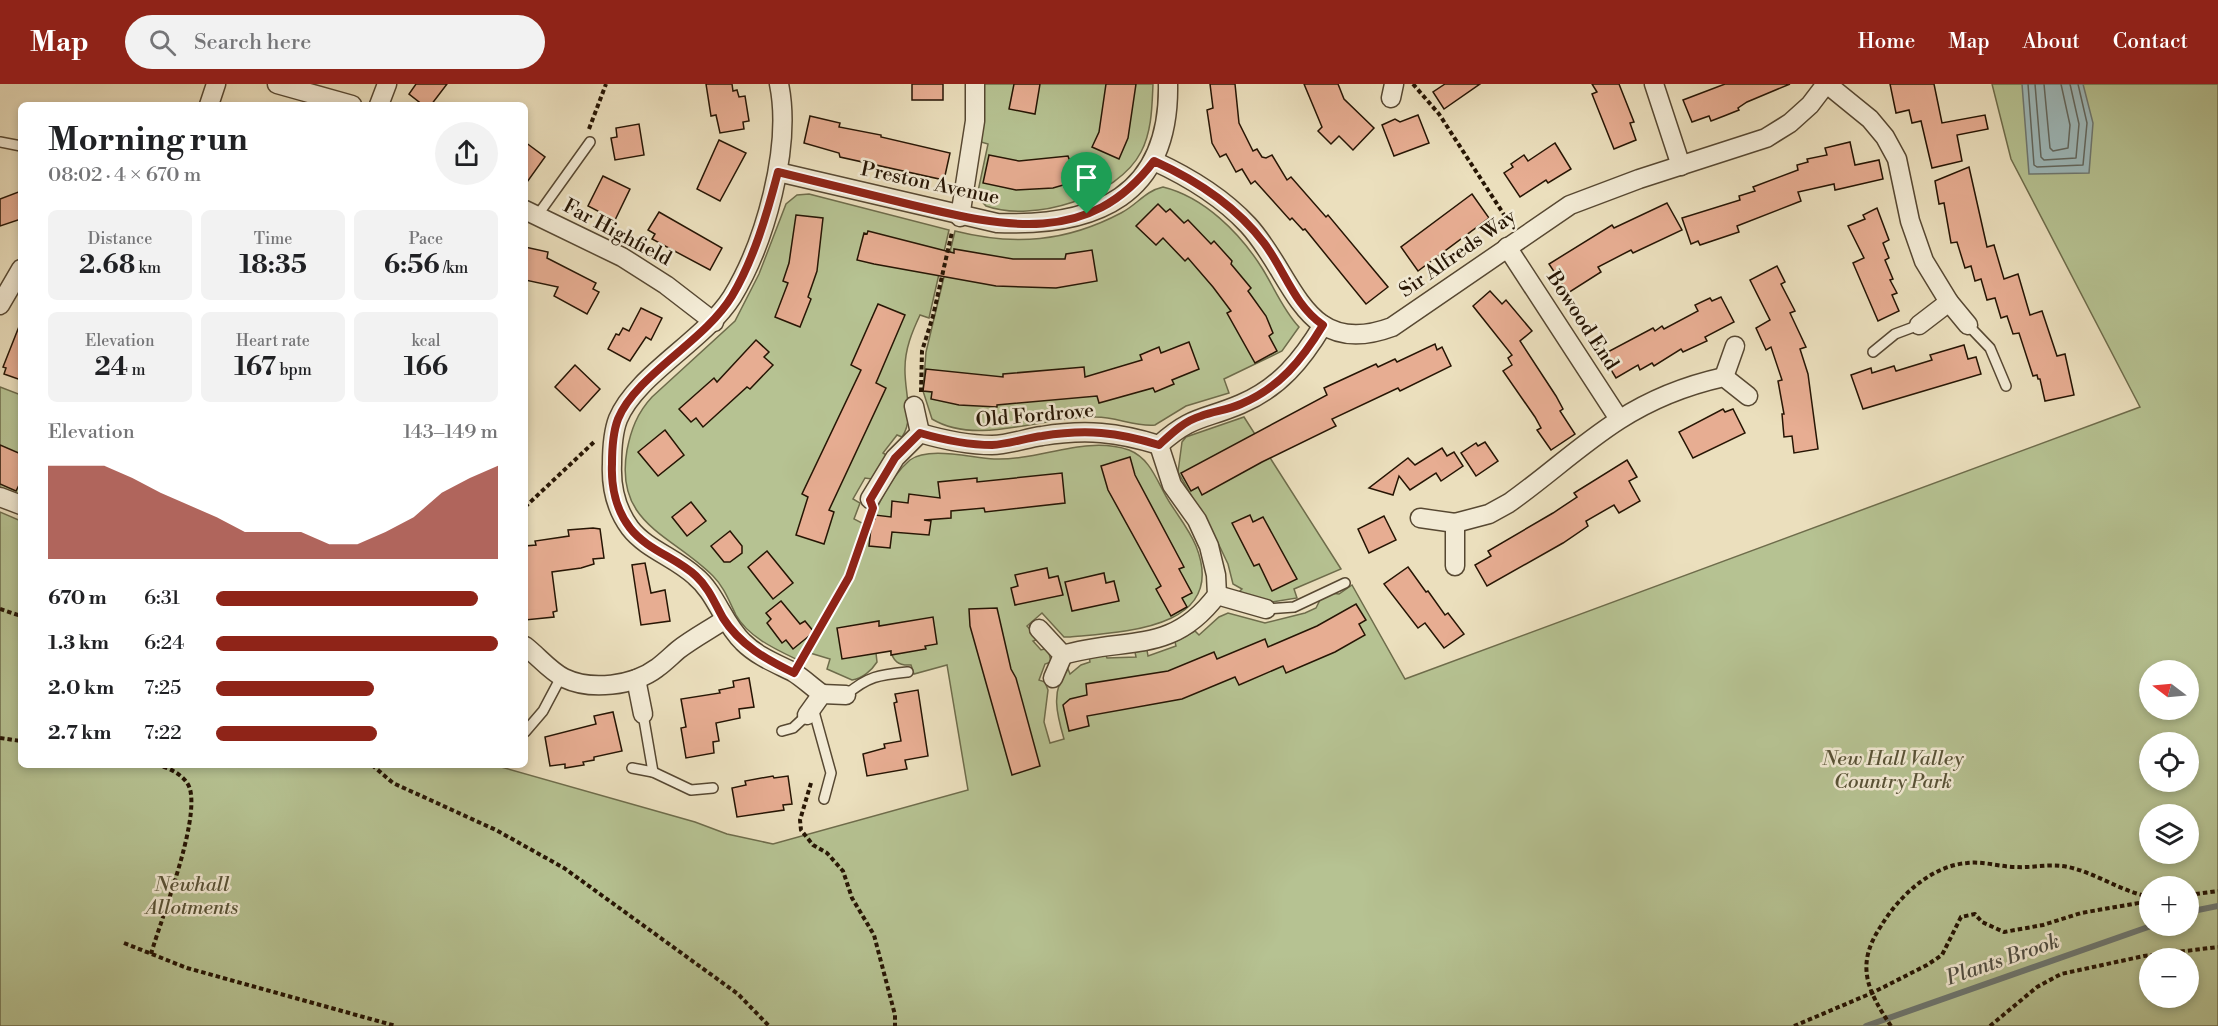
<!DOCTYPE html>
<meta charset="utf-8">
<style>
:root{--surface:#fff;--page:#f2f2f2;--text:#202124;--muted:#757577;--accent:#8f2418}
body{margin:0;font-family:"Libre Bodoni",serif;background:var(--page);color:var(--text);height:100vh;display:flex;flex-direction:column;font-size:22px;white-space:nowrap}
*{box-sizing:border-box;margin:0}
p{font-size:20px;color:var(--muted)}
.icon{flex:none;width:33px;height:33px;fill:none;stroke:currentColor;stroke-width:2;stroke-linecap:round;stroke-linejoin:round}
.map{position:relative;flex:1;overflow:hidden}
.details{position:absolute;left:18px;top:18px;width:510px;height:666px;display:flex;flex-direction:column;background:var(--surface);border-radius:9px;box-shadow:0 3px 9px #0003}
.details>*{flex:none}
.needle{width:39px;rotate:286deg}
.fabs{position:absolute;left:2139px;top:576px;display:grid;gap:12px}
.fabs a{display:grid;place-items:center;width:60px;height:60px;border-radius:50%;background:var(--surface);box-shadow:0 3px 9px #0003;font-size:30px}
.pin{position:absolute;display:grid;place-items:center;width:51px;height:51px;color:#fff;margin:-62px -26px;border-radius:50% 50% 50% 0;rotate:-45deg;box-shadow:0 0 6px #0007}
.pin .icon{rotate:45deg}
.round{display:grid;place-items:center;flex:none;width:63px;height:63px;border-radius:32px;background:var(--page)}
.head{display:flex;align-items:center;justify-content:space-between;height:102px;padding:0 30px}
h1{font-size:33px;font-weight:700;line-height:45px}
.stats{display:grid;grid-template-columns:repeat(3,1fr);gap:9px;height:102px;padding:6px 30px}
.stats div{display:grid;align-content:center;border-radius:9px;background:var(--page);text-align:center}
.stats b{font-size:26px;font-weight:700}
.stats small{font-size:16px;font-weight:400}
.stats p{font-size:16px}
.chart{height:168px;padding:12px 30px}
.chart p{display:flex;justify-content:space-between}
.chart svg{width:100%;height:108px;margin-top:6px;fill:var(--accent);opacity:.7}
ul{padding:0 30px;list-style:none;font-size:20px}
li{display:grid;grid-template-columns:96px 72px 1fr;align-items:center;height:45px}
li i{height:15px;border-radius:8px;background:var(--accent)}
header{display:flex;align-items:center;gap:36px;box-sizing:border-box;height:84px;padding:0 30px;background:var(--accent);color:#fff}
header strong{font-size:28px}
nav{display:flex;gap:33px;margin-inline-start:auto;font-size:21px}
.search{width:420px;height:54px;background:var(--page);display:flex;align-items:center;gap:15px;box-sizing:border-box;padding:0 21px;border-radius:33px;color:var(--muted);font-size:22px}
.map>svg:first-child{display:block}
.green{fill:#b6c292;stroke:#6e6c4b;stroke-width:1.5;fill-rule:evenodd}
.water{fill:#9ebabc;stroke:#6e7872;stroke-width:1.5}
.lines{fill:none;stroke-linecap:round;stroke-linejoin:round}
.shore{stroke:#626860;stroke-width:1.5}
.stream{stroke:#6e7872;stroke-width:6}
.building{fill:#e7ad92;stroke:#261504;stroke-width:1.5}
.service-casing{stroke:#574832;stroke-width:12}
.minor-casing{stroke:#574832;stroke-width:21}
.path{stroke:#261504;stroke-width:4;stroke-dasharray:4.5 3;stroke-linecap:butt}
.service{stroke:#f2ead4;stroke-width:9}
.minor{stroke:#f2ead4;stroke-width:18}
.route-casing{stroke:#fff;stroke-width:12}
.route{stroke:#8f2418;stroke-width:8}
.labels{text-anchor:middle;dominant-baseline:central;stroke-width:5;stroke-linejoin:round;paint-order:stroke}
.street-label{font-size:20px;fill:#261504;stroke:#f2ead4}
.park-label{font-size:20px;font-style:italic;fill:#585236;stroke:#f2ead4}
.water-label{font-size:21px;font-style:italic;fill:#504f44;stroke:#f2ead4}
</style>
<header>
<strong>Map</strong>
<div class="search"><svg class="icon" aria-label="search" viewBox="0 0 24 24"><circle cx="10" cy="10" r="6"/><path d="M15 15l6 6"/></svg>Search here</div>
<nav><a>Home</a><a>Map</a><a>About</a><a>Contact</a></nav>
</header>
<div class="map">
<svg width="2218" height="942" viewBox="0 0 2218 942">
<rect width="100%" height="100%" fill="#ebdfbd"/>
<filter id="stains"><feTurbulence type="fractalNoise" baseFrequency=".00333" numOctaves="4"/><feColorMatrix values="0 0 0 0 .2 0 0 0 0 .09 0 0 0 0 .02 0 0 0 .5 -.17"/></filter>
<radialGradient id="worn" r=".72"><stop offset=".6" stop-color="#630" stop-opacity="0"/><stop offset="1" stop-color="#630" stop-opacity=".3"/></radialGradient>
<g class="green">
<path d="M984 0H1153C1152 22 1152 47 1141 68 1118 113 1033 139 986 122L977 112 988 60 981 58Z"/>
<path d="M1992 0H2218V942H0V428L21 437V681H494L695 738 727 750 773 760 968 706 947 581 914 590 911 581C898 582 893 577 890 565L876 569 877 578C872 586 862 595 852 596L827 585 830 575 810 569C823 544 841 519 851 493 866 456 878 403 910 376 929 362 971 374 994 375 1039 377 1085 351 1129 366 1152 375 1158 401 1170 419 1179 433 1190 447 1196 462 1229 545 1123 548 1070 553H1064L1042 529 1027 542 1039 555 1033 557 1041 566 1048 564 1051 578 1045 580 1039 596 1045 598 1048 606 1044 638 1050 659 1064 655C1057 631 1050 606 1068 585L1070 590 1081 581 1090 578 1089 572 1105 569 1107 574 1136 573 1135 568 1147 566 1148 572 1176 562 1175 558 1195 547 1199 551 1219 533 1228 529 1265 539 1305 529 1316 524 1320 516 1330 509 1339 510 1352 501 1405 595 2140 323 2011 75ZM2150 586H2188V626H2150ZM2150 658H2188V698H2150ZM2150 730H2188V770H2150ZM2150 802H2188V842H2150ZM2150 874H2188V914H2150Z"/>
<path d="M1163 103C1204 113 1240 149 1262 184 1274 203 1283 226 1299 243L1282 267 1224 295 1229 309 1186 322 1155 341C1136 343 1116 333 1096 333 1046 331 978 363 932 335L923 307 926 268 955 147C1015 162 1066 158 1121 129 1137 121 1145 107 1163 103Z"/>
<path d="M809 110 949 146 929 234 920 231C912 248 905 265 905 284 904 306 915 334 902 353L897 351 883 369 888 372 872 395 865 394 853 415 860 419 854 435 864 440 843 497 798 576C777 566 748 553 736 531 729 517 724 503 713 492 671 450 614 440 627 366 631 346 637 329 652 313L735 237 759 190 786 120 797 111Z"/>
<polygon points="0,303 21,311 21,418 0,409"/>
<polygon points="1244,333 1341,485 1294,505 1297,514 1272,518 1237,510 1242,505 1233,500 1228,480 1218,459 1178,388 1182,358 1186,353"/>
</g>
<polygon class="water" points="2022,0 2083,0 2093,39 2089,89 2029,90"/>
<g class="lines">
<g class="shore">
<polyline points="2028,0 2034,81 2037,83 2083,81 2087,39 2078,0"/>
<polyline points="2035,0 2041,73 2044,76 2076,74 2079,40 2070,0"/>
<polyline points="2044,0 2050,64 2053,67 2068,64 2070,41 2061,0"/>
</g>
<g class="stream">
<polyline points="2188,828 2218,822"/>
<polyline points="1866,942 2151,842"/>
</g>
</g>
<g class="building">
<polygon points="416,0 447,0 431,21 423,21 409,10"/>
<polygon points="706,0 732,0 733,7 737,6 739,13 745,12 749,37 743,38 744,45 720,49 716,31 711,32"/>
<rect x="912" y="0" width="31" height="16"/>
<polygon points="1014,0 1040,0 1035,30 1009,25"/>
<polygon points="1106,0 1136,0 1128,54 1119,75 1092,63 1099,48"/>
<polygon points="1210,0 1235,0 1239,39 1253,67 1257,65 1262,73 1266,74 1272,71 1287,96 1291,93 1326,133 1328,131 1388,203 1366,220 1305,145 1303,146 1292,134 1290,136 1255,97 1251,100 1242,85 1236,88 1226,70 1220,73 1212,59 1207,26 1213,24"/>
<polygon points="1304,0 1338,0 1344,15 1374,44 1353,66 1339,52 1331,60 1318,47 1322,43"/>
<polygon points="1445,0 1480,0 1444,25 1433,8"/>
<polygon points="1592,0 1619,0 1634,38 1630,39 1636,56 1614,65 1592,10 1597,8"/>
<polygon points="1725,0 1790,0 1747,18 1738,24 1739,26 1724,32 1711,37 1709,32 1692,38 1683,16"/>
<polygon points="1890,0 1934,0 1942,39 1985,31 1988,45 1957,51 1962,77 1932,84 1921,37 1912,39 1909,26 1896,29"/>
<polygon points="1418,31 1429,59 1394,72 1382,41 1395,35 1400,38"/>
<polygon points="810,32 840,39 839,43 881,51 881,53 950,69 944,96 840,73 839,69 804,59"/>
<polygon points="639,40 644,71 615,76 611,54 617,53 616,44"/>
<polygon points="719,56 746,69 720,117 697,105"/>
<polygon points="525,58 545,73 525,101"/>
<polygon points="1850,58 1855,81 1879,76 1883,95 1835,106 1834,100 1798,108 1801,117 1737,142 1739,148 1700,161 1698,157 1691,160 1682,134 1740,116 1739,112 1755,107 1753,103 1798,86 1797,81 1808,78 1807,75 1827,71 1825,64"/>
<polygon points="1555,59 1571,85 1548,99 1546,96 1520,113 1504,89 1513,83 1511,80 1524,71 1528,77"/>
<polygon points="989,71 1019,77 1068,72 1077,97 1053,104 1016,106 983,99"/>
<polygon points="1969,83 1987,163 1994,161 2004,195 2018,190 2030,231 2042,227 2057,272 2065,270 2074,311 2045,317 2040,295 2038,295 2037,291 2033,292 2019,249 2013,250 2007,232 2001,234 1995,214 1987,216 1981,195 1975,197 1971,182 1965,184 1957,158 1951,159 1944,119 1939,120 1935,97"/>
<polygon points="603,92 630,105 615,136 588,122"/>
<polygon points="21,107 21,135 0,142 0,115"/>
<polygon points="1472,110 1489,134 1418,187 1401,163"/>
<polygon points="1667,119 1682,146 1633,169 1631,166 1598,183 1601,188 1568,209 1549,180 1612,141 1614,144"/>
<polygon points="1158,120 1166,128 1170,125 1184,139 1188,136 1211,160 1214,157 1232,177 1231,180 1251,204 1248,207 1266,232 1273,249 1269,252 1277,267 1255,279 1227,229 1231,227 1213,203 1188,174 1185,177 1163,154 1156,161 1136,142"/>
<polygon points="1877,124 1889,156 1883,159 1889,174 1885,176 1893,195 1890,196 1897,209 1892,211 1899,227 1878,237 1853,179 1864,174 1848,142 1865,135 1863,131"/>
<polygon points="659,128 722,164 710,186 652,155 655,150 648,146"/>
<polygon points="796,131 823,134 817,187 808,213 811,215 800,243 775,233 788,199 783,197 789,179"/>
<polygon points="868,147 954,169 954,165 1013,175 1065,175 1066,170 1092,166 1097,197 1056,204 996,202 874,180 857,176 864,149 867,150"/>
<polygon points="525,163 548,168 547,174 596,199 593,205 599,208 587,230 554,212 558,203 525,196"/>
<polygon points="1777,182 1785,198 1781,200 1795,227 1790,229 1806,263 1800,265 1808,290 1818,365 1794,369 1792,352 1784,353 1782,330 1784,330 1778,297 1782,296 1771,263 1766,266 1756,244 1770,236 1750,196"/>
<polygon points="1490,207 1502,220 1506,216 1532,247 1520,257 1556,312 1563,325 1560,327 1575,350 1551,366 1537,346 1541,344 1535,333 1503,287 1512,281 1508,274 1512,271 1473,222"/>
<polygon points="1721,213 1734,238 1705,253 1707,257 1683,268 1681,265 1654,282 1652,279 1640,286 1638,281 1616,294 1602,271 1653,244 1655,247 1662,242 1664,245 1698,227 1695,221 1710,214 1712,217"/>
<polygon points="878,220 905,231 876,299 886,304 829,426 834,428 824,460 796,451 808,413 802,410 861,286 851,281"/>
<polygon points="641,224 662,234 651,256 646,253 630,277 608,265 616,250 619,251 623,244 629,247"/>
<polygon points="20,240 21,240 21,296 4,290 6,284 3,283"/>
<polygon points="756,256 769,268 764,273 773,281 750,305 747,303 703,343 696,334 691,338 679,325 714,294 717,298"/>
<polygon points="1189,258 1199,285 1172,296 1174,300 1155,308 1153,304 1099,319 1097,312 997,321 997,323 959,321 931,315 932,308 923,307 926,285 1003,293 1003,290 1084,283 1085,293 1142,276 1140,271 1159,263 1161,269"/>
<polygon points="1435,260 1437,266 1442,263 1451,282 1400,307 1398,304 1332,335 1336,342 1262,378 1202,411 1198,403 1191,407 1181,389 1327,311 1324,304 1376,280 1378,283 1395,275 1397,278"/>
<polygon points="1964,261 1968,275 1976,273 1981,290 1863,325 1851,291 1871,284 1872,289 1894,282 1896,287 1932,276 1930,271"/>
<polygon points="575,281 600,305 580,327 555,303"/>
<polygon points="1723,325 1725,328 1733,325 1745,349 1693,374 1679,348"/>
<polygon points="665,346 684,371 658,392 638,368"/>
<polygon points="1485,358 1498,377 1476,392 1461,369 1476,359 1478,362"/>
<polygon points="0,361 21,370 21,397 16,407 0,400"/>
<polygon points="1442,364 1447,372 1454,368 1463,382 1441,397 1436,389 1410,406 1399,392 1393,411 1369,404 1408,374 1415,381"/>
<polygon points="1130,373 1135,391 1184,483 1179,485 1192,509 1182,514 1187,523 1171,532 1156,505 1161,502 1108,406 1101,382"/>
<polygon points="1627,376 1637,393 1629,397 1640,417 1619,429 1614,421 1586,437 1588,442 1563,459 1487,502 1475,481 1491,472 1488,467 1553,429 1577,413 1574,409"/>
<polygon points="1062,389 1065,419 985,428 984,424 951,427 951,434 924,436 931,437 929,451 892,448 890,464 869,462 872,435 875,435 875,431 891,433 892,417 908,419 909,410 940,414 938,398 977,394 977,398"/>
<polygon points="691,418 706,437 687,452 672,433"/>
<polygon points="1250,431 1253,438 1263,433 1297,495 1272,507 1259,480 1254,482 1232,439"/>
<polygon points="1384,432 1396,456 1369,469 1358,445"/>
<polygon points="593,444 600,445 604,474 593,475 594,480 581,484 552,488 557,527 553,528 554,533 525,536 525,462 536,461 535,457 569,452 568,446"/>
<polygon points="730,447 742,462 742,469 730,478 724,478 711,462"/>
<polygon points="767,467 793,499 773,515 748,483"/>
<polygon points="645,479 651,509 665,506 670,537 641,541 632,481"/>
<polygon points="1408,483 1426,508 1428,507 1445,531 1448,529 1464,550 1444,564 1425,539 1418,544 1384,500"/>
<polygon points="1047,484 1049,494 1058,492 1063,511 1015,521 1011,504 1018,502 1015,491"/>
<polygon points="1104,489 1106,499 1114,497 1119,517 1072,527 1065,498"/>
<polygon points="781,517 800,540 805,537 814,548 793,565 786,556 782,559 767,539 771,535 766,529"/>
<polygon points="1356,520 1366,536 1359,540 1365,551 1335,568 1286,589 1283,582 1239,601 1235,593 1182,615 1087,632 1089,642 1069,647 1063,621 1070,615 1087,611 1086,600 1168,587 1214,568 1217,575 1265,555 1268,563 1317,542"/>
<polygon points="997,524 1011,585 1016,594 1040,682 1012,691 970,542 969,525"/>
<polygon points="933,533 937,560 925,562 926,565 891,571 891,567 842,575 837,544 879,537 879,542"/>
<polygon points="749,594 754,623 739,625 740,634 716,639 719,657 713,658 714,669 686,674 681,644 686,643 681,615 720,609 719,606 734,603 733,597"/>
<polygon points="918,606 928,672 905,676 907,685 867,692 863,670 885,664 884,660 901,657 894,619 897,618 895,610"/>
<polygon points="613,628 622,667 594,673 594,676 583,678 584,681 565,684 565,680 550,682 545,653 596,640 594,632"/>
<polygon points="773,692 774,694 788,692 792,720 783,721 784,726 737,733 732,704 746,701 745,697"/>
</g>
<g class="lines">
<defs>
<g id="service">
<polyline points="0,58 21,62"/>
<polyline points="537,132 590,58"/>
<polyline points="1968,241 1990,264 2006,302"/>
<polyline points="1873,268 1895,250 1919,241"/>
<polyline points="1266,525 1294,523 1345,499"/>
<path d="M846 611C868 592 879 591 908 588"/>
<polyline points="813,624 831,689 824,715"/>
<polyline points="643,630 653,688"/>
<polyline points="782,647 793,644 807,631"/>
<polyline points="525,648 543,627 561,593"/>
<polyline points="632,684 653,688 691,706 713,704"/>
</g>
<g id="minor">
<polyline points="277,0 352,21"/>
<path d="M779 0C792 63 765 159 732 213 704 257 636 291 618 335 613 348 612 366 612 380 611 402 616 425 630 444 646 465 676 474 695 492 716 509 723 539 743 558 757 572 775 579 793 588 803 594 812 603 822 610"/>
<polyline points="1654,0 1681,82"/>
<polyline points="1827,0 1870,35 1885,53 1897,75 1910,137 1924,177 1949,218 1968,241"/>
<polyline points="1391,14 1394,0"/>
<polyline points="209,21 216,0"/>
<polyline points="379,21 387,0"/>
<path d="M1154 77C1189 93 1222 113 1248 141 1295 192 1303 276 1392 243L1570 121 1639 95 1766 54 1790 39 1810 21 1826 0"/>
<path d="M778 88 997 139C1096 143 1170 112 1168 0"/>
<polyline points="525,126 622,173 666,201 714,238"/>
<polyline points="960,133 975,37 975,0"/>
<polyline points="1507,163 1619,335"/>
<polyline points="0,221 21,185"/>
<polyline points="1919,241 1949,218"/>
<polyline points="1724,293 1735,262"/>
<path d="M920 349C944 356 968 361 992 361 1009 361 1026 354 1042 352 1086 345 1117 348 1159 361 1192 331 1204 336 1241 320 1279 304 1302 276 1323 241"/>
<polyline points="0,413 21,421"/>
<polyline points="870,415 895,374 920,349 914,322"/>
<polyline points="1420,434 1455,439 1455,482"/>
<path d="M1455 439 1489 430 1509 419C1546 393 1580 361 1619 336 1650 316 1688 301 1724 293L1748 312"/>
<polyline points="1217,511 1266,525"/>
<polyline points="1039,545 1063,571 1053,594"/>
<path d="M525 562C538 572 550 587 564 594 591 607 633 602 657 584 664 579 671 572 678 566 692 555 709 546 724 536"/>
<path d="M1063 571C1126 552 1171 572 1217 511L1216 491 1209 462 1197 436 1172 401 1159 361"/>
<polyline points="636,595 643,630"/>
<polyline points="807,631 822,610 846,611"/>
</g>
</defs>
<use href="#service" class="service-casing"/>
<use href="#minor" class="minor-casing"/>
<g class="path">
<polyline points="1413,0 1439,30 1510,140"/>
<polyline points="589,45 606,0"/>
<polyline points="921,308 922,267 933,232 952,148"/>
<polyline points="525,423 594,358"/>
<polyline points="0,525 21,532"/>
<polyline points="804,573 849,493 871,431"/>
<polyline points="0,654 21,657"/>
<polyline points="372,681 393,699 496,746 564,784 738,910 769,942"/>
<polyline points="811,699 800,736 801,746 813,761 827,769 843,787 852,814 874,851 895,931 895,942"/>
<polyline points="2188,811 2218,807"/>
<polyline points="124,859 187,884 396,942"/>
<path d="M151 870C162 832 199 740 190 705 186 692 170 684 158 681"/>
<polyline points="1794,942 1872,909 1927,881 1942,871 1961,833 1975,830 1982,838 2004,848 2043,841 2081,829 2150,817"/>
<path d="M1891 942C1867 906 1855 881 1881 842 1899 812 1931 782 1967 779 1984 777 2000 783 2017 783 2034 784 2050 779 2068 783 2096 789 2120 807 2150 813"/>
<polyline points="1990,942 2037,903 2061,890 2144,872 2218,863"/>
</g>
<use href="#service" class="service"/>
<use href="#minor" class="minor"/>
</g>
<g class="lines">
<defs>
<path id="route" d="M1154 77C1196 96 1236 122 1264 159 1285 187 1294 221 1323 241 1302 276 1279 304 1241 320 1228 326 1214 327 1201 332 1184 337 1171 350 1159 361 1117 348 1086 345 1042 352 1026 354 1009 360 992 361 968 361 944 356 920 349L895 374 870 416 873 424 849 493 794 589C767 576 740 561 723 534 715 520 709 504 696 492 677 474 647 466 630 444 616 426 611 402 612 380 612 366 613 348 618 335 636 291 705 257 732 212 754 175 767 130 778 88 823 99 867 110 912 121 1004 143 1089 163 1154 77Z"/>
</defs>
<use href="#route" class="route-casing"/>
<use href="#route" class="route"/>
</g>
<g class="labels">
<g class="street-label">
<text transform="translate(930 100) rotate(12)">Preston Avenue</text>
<text transform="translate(617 149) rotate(28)">Far Highfield</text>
<text transform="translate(1458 170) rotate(-35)">Sir Alfreds Way</text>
<text transform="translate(1582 237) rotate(57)">Bowood End</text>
<text transform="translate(1035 332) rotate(-5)">Old Fordrove</text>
</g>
<g class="park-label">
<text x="1893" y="675">New Hall Valley<tspan x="1893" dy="23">Country Park</tspan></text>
<text x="192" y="801">Newhall<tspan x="192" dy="23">Allotments</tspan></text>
</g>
<g class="water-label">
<text transform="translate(2003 876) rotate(-19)">Plants Brook</text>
</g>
</g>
<rect width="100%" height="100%" filter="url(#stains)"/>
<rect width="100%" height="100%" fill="url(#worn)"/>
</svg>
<div class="fabs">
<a><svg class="needle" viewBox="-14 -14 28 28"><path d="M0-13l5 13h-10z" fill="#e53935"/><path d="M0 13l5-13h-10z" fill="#757577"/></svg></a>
<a><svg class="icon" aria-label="locate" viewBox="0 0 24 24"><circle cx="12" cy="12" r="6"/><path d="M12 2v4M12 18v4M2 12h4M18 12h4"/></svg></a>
<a><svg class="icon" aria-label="layers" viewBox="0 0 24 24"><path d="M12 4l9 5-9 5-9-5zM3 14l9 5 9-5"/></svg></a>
<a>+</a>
<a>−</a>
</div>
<div class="pin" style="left:1087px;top:130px;background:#1e9e55"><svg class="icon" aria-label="arrive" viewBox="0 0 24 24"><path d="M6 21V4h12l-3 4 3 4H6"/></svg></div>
<section class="details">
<div class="head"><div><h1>Morning run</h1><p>08:02 · 4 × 670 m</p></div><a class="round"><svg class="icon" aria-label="share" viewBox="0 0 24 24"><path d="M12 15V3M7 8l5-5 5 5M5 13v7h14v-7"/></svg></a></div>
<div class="stats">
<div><p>Distance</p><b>2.68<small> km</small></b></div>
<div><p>Time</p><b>18:35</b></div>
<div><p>Pace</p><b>6:56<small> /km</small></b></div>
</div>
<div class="stats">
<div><p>Elevation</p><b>24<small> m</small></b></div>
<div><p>Heart rate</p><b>167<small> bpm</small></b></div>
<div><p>kcal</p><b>166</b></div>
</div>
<div class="chart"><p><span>Elevation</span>143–149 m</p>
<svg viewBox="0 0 160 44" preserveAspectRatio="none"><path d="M0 44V6L10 6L20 6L30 11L40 17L50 22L60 27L70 33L80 33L90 33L100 38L110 38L120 33L130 27L140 17L150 11L160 6V44z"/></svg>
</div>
<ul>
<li><b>670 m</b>6:31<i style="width:93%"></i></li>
<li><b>1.3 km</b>6:24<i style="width:100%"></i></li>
<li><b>2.0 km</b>7:25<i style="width:56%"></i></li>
<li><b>2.7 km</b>7:22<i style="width:57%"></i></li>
</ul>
</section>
</div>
